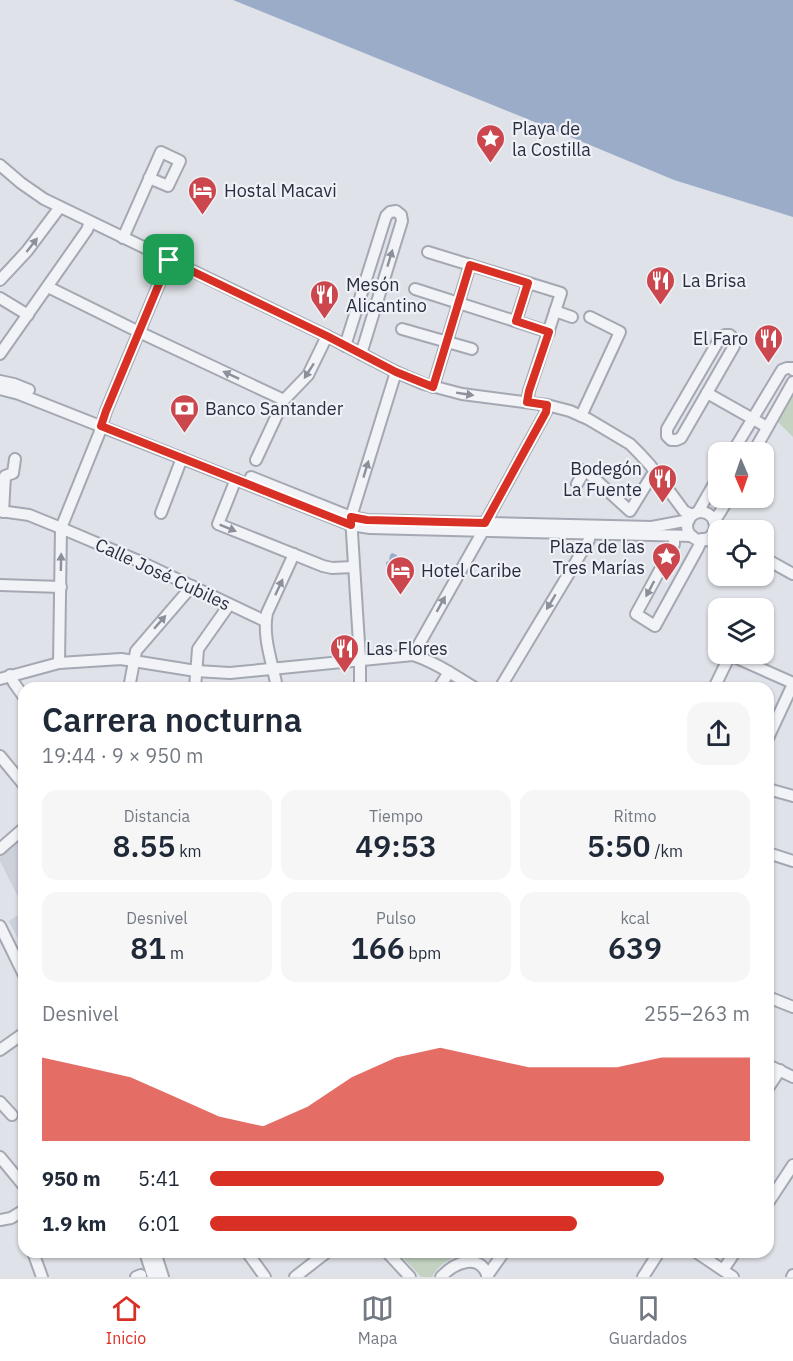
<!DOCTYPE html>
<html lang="es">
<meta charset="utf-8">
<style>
:root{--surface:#fff;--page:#f6f6f7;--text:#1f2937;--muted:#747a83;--line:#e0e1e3;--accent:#d93025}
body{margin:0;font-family:"IBM Plex Sans",sans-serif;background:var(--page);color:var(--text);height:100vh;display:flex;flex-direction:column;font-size:22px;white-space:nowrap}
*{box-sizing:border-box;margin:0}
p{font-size:20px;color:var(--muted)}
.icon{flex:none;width:33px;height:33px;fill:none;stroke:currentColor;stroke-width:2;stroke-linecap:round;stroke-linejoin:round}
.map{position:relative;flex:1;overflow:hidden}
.side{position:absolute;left:18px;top:682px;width:756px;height:576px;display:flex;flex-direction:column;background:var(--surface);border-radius:18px;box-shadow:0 2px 4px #0004}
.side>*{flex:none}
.needle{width:39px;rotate:178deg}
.fabs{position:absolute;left:708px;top:442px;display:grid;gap:12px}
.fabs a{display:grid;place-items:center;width:66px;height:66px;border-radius:12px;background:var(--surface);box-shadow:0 2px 4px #0004;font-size:30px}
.pin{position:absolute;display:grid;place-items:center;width:51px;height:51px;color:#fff;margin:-26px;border-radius:12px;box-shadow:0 3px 9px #0006}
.round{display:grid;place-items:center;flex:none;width:63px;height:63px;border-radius:18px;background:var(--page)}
.head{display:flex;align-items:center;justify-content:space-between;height:102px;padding:0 24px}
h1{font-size:33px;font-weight:600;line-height:45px}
.figures{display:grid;grid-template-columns:repeat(3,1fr);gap:9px;height:102px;padding:6px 24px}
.figures div{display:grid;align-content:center;border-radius:15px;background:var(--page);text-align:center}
.figures b{font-size:30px;font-weight:600}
.figures small{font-size:16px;font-weight:400}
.figures p{font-size:16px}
.chart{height:168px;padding:12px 24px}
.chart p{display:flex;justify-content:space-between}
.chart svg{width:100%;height:108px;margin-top:6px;fill:var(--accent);opacity:.7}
ul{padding:0 24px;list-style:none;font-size:20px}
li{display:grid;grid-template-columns:96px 72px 1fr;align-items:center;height:45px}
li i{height:15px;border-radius:8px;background:var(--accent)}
.tabs{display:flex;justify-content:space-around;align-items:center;height:84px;border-top:2px solid var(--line);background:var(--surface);font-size:16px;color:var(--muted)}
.tabs a{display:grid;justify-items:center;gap:3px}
.tabs .current{color:var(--accent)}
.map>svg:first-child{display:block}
.built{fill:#cdd1da}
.green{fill:#c3d2c1}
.water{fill:#9bacc8}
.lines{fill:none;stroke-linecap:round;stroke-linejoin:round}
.minor-casing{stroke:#a4a8b2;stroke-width:14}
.minor{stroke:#f2f3f7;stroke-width:10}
.oneway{fill:#8d909b}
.route-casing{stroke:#fff;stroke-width:12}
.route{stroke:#d93025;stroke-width:8}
.labels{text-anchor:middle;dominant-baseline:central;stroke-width:4.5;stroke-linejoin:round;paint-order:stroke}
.poi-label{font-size:18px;fill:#282e3f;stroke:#eff1f6;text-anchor:start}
.street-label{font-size:18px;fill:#282e3f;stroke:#eff1f6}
</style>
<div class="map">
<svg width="793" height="1277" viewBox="0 0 793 1277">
<rect width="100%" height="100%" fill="#dfe2e8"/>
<g class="built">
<polygon points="24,836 24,909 0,861 0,857"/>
<polygon points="24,911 24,951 9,921"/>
</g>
<g class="green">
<polygon points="793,396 793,437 778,422"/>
<path d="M399 1253H468C453 1256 439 1263 432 1277H421Z"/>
</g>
<g class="water">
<polygon points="233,0 793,0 793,217 674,180 525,118"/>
<polygon points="392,553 397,555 398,561 401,561 402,579 388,580 386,562 389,561 390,555"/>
</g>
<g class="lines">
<defs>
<g id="minor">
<polyline points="0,165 21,183 44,199 327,336 396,372 424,384 462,394 547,405 570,411 588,419 630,444 639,453 650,465 684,511 692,515"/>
<polyline points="123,238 161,152 180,161 168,186 149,178"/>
<polyline points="428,252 561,293 529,391 527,402"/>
<polyline points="0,280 27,251 60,207"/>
<polyline points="48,287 139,332 284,400"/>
<polyline points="415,289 549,332"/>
<polyline points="0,298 28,315"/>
<polyline points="555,311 572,317"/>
<polyline points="516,321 528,283"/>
<polyline points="402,329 472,349"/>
<polygon points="725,335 730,335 734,340 734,346 681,438 676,440 671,440 667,436 667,429 720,338"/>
<polyline points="345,346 386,216 390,212 396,211 401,215 402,221 361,354"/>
<polyline points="0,354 87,230 90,222"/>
<polyline points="0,381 14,384 29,390"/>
<polyline points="433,387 470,265"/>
<polyline points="0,389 19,394 351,525 370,528 692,536"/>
<polyline points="707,393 767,427"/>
<polyline points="581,416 620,332 590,317"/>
<polyline points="732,453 782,370 787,368 792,368 793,370"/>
<polyline points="753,453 793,382"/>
<polyline points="256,460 284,400 308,375 327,336"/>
<polyline points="251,477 351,517 367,520 652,527 689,520"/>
<polyline points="236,479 218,524 323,566 332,568 353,567"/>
<polyline points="577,484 585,470 630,511 654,472"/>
<polyline points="0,511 29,515 61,528 141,562 265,621"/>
<polyline points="3,512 5,476 13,473 15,459"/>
<polyline points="698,512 718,477"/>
<circle cx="701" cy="526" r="14"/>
<polyline points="161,513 182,458"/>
<polyline points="714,522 729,498"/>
<polyline points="485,523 546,412 547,405"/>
<polyline points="674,536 674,544 636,614 655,626 698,548 702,539"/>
<polyline points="704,539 718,544"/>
<polyline points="764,558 793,574"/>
<polyline points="0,585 61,587"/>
<polyline points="413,655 483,531"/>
<polyline points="59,663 61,528 99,434 106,411 169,260"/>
<polyline points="10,675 14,683 24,697"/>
<path d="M0 679 59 663 121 659 196 671 230 673 413 655C435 662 455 676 475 688"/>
<polyline points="129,688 136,651 192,586"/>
<polyline points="195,688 198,649 229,605"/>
<path d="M277 688C273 664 262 638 267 613L294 554"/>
<polyline points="360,688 360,659 351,517 396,372"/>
<polyline points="439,688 449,672"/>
<polyline points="500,688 589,540 589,533"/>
<polyline points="714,688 730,655 793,683"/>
<polyline points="768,738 793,684"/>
<polyline points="0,756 24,785"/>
<polyline points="768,789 793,796"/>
<polyline points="0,849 24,828"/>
<polyline points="768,853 793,861"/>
<polyline points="0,926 24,975"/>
<polyline points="768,997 793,1007"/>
<polyline points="0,1050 24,1033"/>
<polyline points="768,1065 793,1077"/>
<polyline points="768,1088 780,1070"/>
<polyline points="0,1102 12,1115"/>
<polyline points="0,1157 24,1186"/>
<polyline points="768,1203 793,1165"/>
<polyline points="0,1220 11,1218 24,1210"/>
<polyline points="33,1252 42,1277"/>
<polyline points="145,1252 153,1277"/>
<polyline points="155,1252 163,1277"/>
<polyline points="247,1252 265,1277"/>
<polyline points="387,1252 410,1277"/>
<polyline points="696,1252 733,1277"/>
<polyline points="723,1270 735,1252"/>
<polyline points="487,1276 504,1252"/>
<polyline points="136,1277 141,1275"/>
<polyline points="295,1277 327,1252"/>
<path d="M441 1277C454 1263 480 1251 488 1277"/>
<polyline points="643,1277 659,1252"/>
<polyline points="792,1277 793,1275"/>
</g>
</defs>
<use href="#minor" class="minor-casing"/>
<use href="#minor" class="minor"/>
</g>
<defs><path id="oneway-solid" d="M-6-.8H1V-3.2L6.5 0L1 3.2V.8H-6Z" transform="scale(1.5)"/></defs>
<g class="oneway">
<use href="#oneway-solid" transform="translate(32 245) rotate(-52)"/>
<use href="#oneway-solid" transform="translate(390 258) rotate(-73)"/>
<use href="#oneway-solid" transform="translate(309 371) rotate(123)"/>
<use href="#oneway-solid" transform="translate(231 375) rotate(-155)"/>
<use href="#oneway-solid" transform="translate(465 394) rotate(9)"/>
<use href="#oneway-solid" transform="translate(366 469) rotate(-73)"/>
<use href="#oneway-solid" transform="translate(228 528) rotate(22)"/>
<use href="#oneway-solid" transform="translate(61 562) rotate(-89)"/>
<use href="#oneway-solid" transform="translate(279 587) rotate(-65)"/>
<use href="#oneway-solid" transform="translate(650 589) rotate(118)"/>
<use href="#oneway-solid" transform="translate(551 602) rotate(121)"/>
<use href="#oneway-solid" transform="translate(441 604) rotate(-61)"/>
<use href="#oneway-solid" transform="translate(160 622) rotate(-49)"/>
</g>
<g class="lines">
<defs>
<polygon id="route" points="169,260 327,336 396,372 433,387 470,265 528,283 516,321 549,332 529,391 527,402 547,405 546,412 485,523 367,520 351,517 351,525 101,426 106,411"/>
</defs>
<use href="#route" class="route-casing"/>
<use href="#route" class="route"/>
</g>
<defs>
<symbol id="sight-pin" viewBox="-11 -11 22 30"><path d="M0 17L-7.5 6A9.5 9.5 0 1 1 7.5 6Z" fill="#cb464d" stroke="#eff1f6"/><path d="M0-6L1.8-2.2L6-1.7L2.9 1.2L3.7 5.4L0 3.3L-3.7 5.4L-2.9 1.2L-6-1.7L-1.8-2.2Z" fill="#fff"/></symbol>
<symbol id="hotel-pin" viewBox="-11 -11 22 30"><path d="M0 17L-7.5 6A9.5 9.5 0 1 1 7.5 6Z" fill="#cb464d" stroke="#eff1f6"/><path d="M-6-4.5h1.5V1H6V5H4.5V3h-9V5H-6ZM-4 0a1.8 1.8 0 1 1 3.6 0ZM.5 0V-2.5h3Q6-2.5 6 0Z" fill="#fff"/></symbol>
<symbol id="restaurant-pin" viewBox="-11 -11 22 30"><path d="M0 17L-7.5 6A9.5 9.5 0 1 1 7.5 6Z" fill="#cb464d" stroke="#eff1f6"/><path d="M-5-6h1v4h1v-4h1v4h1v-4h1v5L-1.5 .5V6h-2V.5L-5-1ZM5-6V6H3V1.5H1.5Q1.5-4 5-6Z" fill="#fff"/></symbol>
<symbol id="bank-pin" viewBox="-11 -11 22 30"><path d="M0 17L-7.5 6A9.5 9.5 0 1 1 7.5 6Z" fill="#cb464d" stroke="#eff1f6"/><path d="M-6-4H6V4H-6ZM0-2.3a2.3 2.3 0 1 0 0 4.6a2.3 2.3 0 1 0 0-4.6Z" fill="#fff"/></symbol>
</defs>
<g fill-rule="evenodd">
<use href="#sight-pin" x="474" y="122" width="33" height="45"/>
<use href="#hotel-pin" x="186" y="174" width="33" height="45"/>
<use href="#restaurant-pin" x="644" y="264" width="33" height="45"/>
<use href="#restaurant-pin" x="308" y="278" width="33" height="45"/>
<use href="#restaurant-pin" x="752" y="322" width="33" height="45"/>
<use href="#bank-pin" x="168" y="392" width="33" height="45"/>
<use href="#restaurant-pin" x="646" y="462" width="33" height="45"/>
<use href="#sight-pin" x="650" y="540" width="33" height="45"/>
<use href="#hotel-pin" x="384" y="554" width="33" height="45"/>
<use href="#restaurant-pin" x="328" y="632" width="33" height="45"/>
</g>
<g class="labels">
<g class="poi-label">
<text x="512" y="128">Playa de<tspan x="512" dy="21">la Costilla</tspan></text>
<text x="224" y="190">Hostal Macavi</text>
<text x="682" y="280">La Brisa</text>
<text x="346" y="284">Mesón<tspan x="346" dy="21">Alicantino</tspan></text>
<text x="748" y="338" text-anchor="end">El Faro</text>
<text x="205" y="408">Banco Santander</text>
<text x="642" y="468" text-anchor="end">Bodegón<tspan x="642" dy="21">La Fuente</tspan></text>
<text x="645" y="546" text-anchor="end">Plaza de las<tspan x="645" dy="21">Tres Marías</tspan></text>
<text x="421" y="570">Hotel Caribe</text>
<text x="366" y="648">Las Flores</text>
</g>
<g class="street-label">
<text transform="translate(163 574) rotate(25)">Calle José Cubiles</text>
</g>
</g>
</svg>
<div class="fabs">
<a><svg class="needle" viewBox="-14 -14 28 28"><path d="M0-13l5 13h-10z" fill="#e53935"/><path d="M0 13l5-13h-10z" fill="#747a83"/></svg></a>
<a><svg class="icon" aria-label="locate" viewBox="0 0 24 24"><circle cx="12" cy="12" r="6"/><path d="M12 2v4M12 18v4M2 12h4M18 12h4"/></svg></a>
<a><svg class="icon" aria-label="layers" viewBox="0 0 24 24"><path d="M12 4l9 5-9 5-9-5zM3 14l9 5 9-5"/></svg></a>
</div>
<div class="pin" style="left:169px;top:260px;background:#1e9e55"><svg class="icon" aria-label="arrive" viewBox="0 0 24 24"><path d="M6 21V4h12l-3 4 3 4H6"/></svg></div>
<section class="side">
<div class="head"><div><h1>Carrera nocturna</h1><p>19:44 · 9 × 950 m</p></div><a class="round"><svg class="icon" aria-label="share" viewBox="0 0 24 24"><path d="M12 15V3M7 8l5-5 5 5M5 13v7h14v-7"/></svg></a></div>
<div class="figures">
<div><p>Distancia</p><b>8.55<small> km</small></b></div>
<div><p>Tiempo</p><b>49:53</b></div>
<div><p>Ritmo</p><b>5:50<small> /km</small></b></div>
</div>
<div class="figures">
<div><p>Desnivel</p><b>81<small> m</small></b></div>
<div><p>Pulso</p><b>166<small> bpm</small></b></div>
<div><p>kcal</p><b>639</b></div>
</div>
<div class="chart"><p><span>Desnivel</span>255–263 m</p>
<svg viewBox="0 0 160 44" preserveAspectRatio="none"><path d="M0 44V10L10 14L20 18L30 26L40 34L50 38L60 30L70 18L80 10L90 6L100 10L110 14L120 14L130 14L140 10L150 10L160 10V44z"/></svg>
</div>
<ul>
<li><b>950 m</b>5:41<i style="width:84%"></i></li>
<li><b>1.9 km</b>6:01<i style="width:68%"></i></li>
</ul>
</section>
</div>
<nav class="tabs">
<a class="current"><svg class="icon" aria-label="home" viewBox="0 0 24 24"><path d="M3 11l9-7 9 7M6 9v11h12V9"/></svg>Inicio</a>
<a><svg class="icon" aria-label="map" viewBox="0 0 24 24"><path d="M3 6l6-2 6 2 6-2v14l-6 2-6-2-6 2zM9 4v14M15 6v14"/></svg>Mapa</a>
<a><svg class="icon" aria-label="saved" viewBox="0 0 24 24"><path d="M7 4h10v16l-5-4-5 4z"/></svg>Guardados</a>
</nav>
